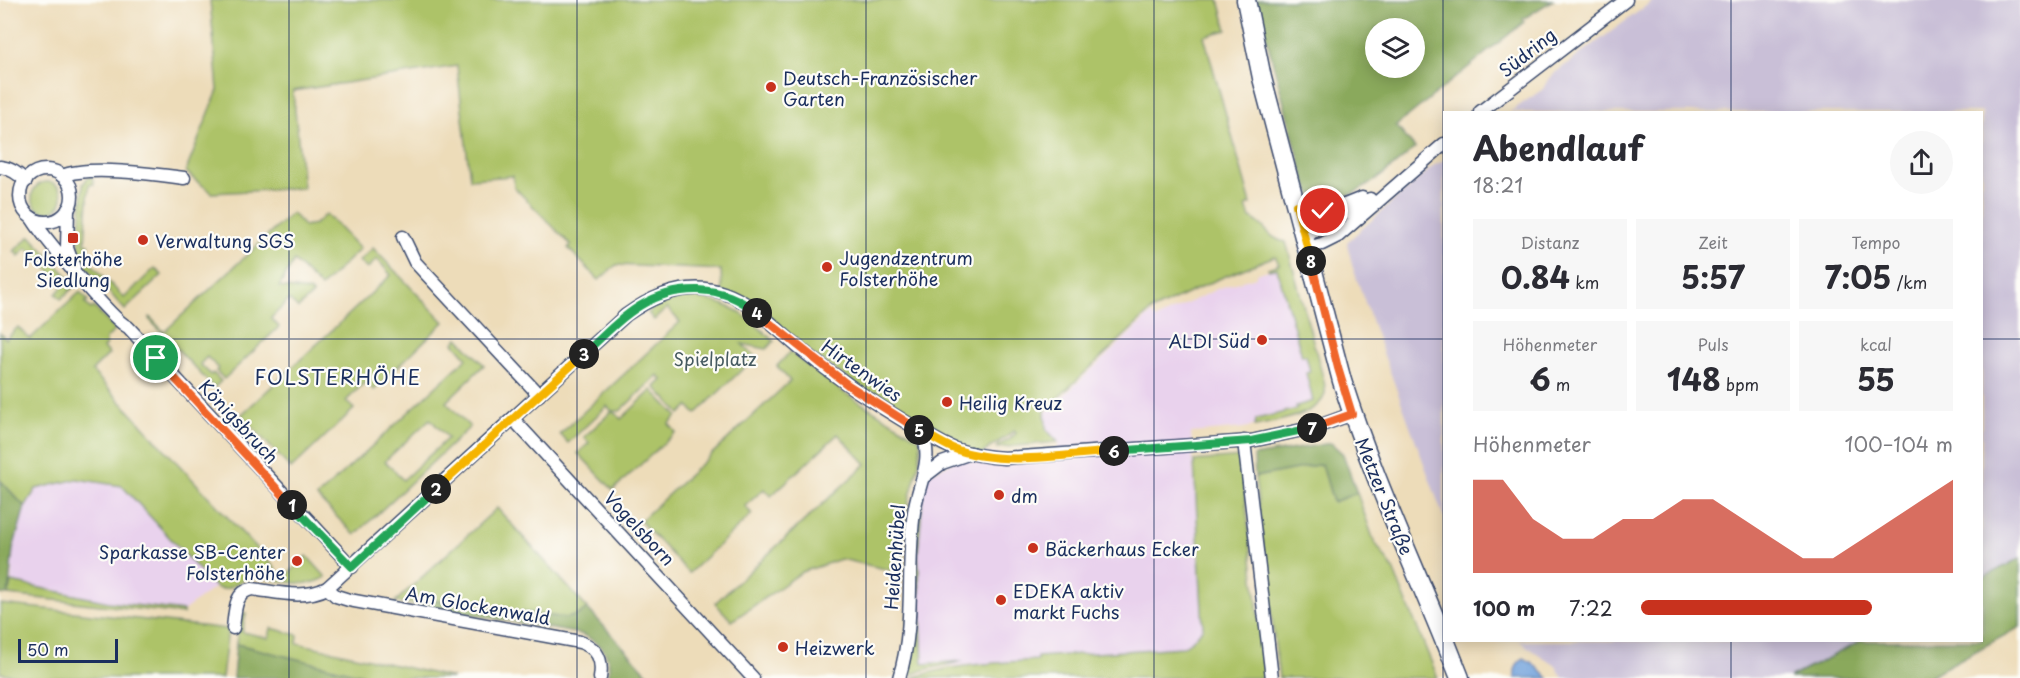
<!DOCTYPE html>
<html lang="de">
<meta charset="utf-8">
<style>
:root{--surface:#fff;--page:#f7f7f7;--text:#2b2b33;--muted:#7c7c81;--accent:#c8321e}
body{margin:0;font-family:"Playpen Sans",sans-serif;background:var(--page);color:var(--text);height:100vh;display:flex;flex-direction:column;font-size:22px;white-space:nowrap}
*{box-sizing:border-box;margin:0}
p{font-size:20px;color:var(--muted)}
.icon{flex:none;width:33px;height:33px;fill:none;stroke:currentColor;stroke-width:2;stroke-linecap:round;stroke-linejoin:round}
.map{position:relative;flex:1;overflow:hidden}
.panel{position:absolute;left:1443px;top:111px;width:540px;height:531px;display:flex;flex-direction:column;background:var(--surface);border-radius:0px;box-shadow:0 3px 15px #0003}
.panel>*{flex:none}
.controls{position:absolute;left:1365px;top:18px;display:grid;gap:12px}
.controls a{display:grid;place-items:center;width:60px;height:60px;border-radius:50%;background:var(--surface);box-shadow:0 3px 15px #0003;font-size:30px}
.scale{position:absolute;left:18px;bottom:15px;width:100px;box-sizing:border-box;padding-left:6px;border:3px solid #1b2f5e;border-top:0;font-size:16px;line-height:21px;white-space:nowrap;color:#1b2f5e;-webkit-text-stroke:4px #fdfcf7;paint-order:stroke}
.pin{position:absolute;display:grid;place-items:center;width:51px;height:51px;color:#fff;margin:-26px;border:3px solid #fff;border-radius:50%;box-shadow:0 2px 6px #0007}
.km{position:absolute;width:30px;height:30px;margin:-15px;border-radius:50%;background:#222;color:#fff;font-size:16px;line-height:30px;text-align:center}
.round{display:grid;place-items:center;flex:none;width:63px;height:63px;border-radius:32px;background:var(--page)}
.overview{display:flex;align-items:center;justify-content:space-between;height:102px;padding:0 30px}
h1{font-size:33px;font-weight:700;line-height:45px}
.metrics{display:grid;grid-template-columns:repeat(3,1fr);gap:9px;height:102px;padding:6px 30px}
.metrics div{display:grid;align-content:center;border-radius:0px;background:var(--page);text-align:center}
.metrics b{font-size:30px;font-weight:700}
.metrics small{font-size:16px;font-weight:400}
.metrics p{font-size:16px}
.chart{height:168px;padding:12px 30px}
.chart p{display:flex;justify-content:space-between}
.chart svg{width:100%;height:108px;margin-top:6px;fill:var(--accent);opacity:.7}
ul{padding:0 30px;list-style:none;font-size:20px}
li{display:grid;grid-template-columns:96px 72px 1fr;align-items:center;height:45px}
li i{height:15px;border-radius:8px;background:var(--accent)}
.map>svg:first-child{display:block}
.built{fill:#e9d2ed}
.industrial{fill:#c9bfd7}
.green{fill:#adc367;stroke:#647962;stroke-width:1.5;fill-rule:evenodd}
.forest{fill:#8aa95c;stroke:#526c5d;stroke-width:1.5;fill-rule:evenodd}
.water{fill:#71a1db;stroke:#46689c;stroke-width:1.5}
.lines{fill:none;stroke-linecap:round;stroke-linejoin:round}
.minor-casing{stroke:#3a496c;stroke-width:15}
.primary-casing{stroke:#3a496c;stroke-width:21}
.minor{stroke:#fff;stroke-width:12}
.primary{stroke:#fff;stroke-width:18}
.split-1-casing{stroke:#fff;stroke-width:12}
.split-2-casing{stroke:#fff;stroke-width:12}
.split-3-casing{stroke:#fff;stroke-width:12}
.split-4-casing{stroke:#fff;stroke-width:12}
.split-5-casing{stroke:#fff;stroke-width:12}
.split-6-casing{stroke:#fff;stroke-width:12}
.split-7-casing{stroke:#fff;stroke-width:12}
.split-8-casing{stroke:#fff;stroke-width:12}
.split-9-casing{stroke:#fff;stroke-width:12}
.split-1{stroke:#f0652b;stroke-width:8}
.split-2{stroke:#22a559;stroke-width:8}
.split-3{stroke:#f5b400;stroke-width:8}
.split-4{stroke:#22a559;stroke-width:8}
.split-5{stroke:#f0652b;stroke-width:8}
.split-6{stroke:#f5b400;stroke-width:8}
.split-7{stroke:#22a559;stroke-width:8}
.split-8{stroke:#f0652b;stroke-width:8}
.split-9{stroke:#f5b400;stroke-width:8}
.grid{fill:none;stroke:#1b2f5e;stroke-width:1.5;stroke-opacity:0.55}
.poi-dot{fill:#c8321e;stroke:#fdfcf7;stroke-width:2}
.labels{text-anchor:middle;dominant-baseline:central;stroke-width:4.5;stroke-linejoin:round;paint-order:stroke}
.street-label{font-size:18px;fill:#1b2f5e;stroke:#fdfcf7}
.poi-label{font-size:18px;fill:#1b2f5e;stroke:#fdfcf7;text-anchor:start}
.park-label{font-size:18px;fill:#475b61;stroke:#fdfcf7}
.neighbourhood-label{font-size:20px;letter-spacing:1.5px;fill:#1b2f5e;stroke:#fdfcf7}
</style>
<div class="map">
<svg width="2020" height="678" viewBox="0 0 2020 678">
<rect width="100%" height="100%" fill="#fdfcf7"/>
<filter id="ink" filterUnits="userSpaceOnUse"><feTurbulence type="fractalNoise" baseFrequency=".0167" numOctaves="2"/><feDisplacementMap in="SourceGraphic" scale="12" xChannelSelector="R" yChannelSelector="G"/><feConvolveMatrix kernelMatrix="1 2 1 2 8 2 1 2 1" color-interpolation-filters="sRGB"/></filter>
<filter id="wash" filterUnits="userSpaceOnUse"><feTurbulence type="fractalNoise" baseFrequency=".008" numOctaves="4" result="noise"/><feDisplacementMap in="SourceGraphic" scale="24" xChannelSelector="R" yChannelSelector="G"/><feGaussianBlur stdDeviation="1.35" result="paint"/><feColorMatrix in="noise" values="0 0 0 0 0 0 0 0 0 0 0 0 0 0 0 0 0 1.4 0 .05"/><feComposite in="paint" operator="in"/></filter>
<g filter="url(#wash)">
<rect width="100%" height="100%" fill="#eddcb9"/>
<g class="built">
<polygon points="1291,263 1321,370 1326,389 1325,394 1320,401 1308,411 1289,418 1243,428 1191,433 1203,628 1193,640 1183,647 1037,657 1037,660 902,669 925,476 971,453 1058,455 1058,442 1046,429 1046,412 1151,314 1156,319 1219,288 1256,277 1256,274"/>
<polygon points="77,479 122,486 215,587 183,611 109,602 11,582 13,549 19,524 25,507 36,489"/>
</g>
<g class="industrial">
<polygon points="1654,0 2020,0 2020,558 1982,578 1982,112 1510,112 1543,89 1552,75"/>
<polygon points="1444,161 1444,518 1375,331 1352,265 1347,242 1436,164"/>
<polygon points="1519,641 1861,641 1789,678 1563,678 1556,666"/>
</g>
<g class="green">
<path d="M210 0H1219L1227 30 1204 36 1251 204 1246 206 1250 218C1265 223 1268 240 1286 242L1321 370C1323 377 1326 386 1325 393 1321 415 1273 422 1255 426L1256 419 1297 409 1296 406 1313 401 1306 373 1310 372 1306 355 1302 356 1277 268 1269 270 1268 268 1279 264 1275 256 1216 280 1151 311 1045 410 1046 429 1058 442 997 448V446L1009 440 1016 433 1014 431C1004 441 990 444 981 456L939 441 722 292 721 270 616 265 599 280 568 248 571 245 514 187 513 176 470 179 457 66 293 91 303 188 212 193C203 184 193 181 186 171L218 90Z"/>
<polygon points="88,177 92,177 94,184 89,185 85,243 89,244 89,248 85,250 88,260 124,298 155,268 162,275 125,310 84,264 80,256 79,246 83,184"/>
<circle cx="47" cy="197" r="15"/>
<polygon points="292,213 304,226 315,224 326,214 360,249 321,287 294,261 279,287 309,291 313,294 298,308 289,300 271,318 279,327 224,379 216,371 218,368 207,357 200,364 211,375 213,373 221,381 214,388 149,319 150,317 164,332"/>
<polygon points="30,236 76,285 61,299 56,294 64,285 27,248 19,256 14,251"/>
<polygon points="373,248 444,322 374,390 365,382 346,401 354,409 291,469 241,415 391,275 377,259 367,269 359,261"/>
<path d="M80 292 88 300 85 303 91 309 94 307 115 330 106 339V345L103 348 109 354 92 371 284 578 307 556 326 577C303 592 276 576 250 578 237 580 229 594 215 587L122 486 77 479 36 489 25 507 0 480V333L6 339 18 327 30 339Z"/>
<path d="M685 297C728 300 743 312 774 341L766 349 742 344 755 357 696 414 688 406 680 414 655 387 662 380 658 375 620 411H613L621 419 652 390 677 416 669 424 676 432 613 490 578 453 589 443 584 437 612 411 607 406 568 443 560 434 680 322 667 308 654 320 648 313 657 305Z"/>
<path d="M458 338 484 365 446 402 470 427 355 535 317 497 467 358 454 343ZM430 419 448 438 403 480 385 461Z"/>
<path d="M790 352 843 392 920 439C923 469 909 487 906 516 904 535 904 554 903 573L841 559 802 572 732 621 715 603 866 464 838 434 771 496 764 489 745 506 752 514 689 573 640 521 790 381 777 366Z"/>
<path d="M1241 457 1265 678H912C951 664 995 663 1037 660V657L1183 647 1193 640 1203 628 1194 461Z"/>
<polygon points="1322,464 1333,502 1357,493 1374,541 1393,569 1438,678 1279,678 1255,477"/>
<polygon points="923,495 918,552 923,664 963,661 923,670 902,678 917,528 921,501"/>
<polygon points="497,508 587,608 578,615 566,618 431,600 425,606 395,602"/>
<polygon points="11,582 109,602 183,611 183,614 8,595"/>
<polygon points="0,604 228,629 222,678 31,678 0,673"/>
<polygon points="240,612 246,613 242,632 269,638 271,628 298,635 297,643 453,678 374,678 236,644"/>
</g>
<g class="forest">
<path d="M1256 0H1553L1523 19 1524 22 1396 126 1415 148C1391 168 1349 209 1314 198L1305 181ZM1376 28H1414V68H1376Z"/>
<polygon points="1331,443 1343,454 1357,493 1333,502 1322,464 1255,477 1254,456"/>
<polygon points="0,480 25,507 13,549 8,595 0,594"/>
<polygon points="2020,558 2020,627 1926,678 1789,678 1861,641 1982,640 1982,578"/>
<path d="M430 600 566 618 578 615 587 608 652 678H609C611 653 603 644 581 634L425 606Z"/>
<polygon points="236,644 374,678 233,678"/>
</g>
<path class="water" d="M1524 658 1533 663 1548 678H1515C1514 669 1516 663 1524 658Z"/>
</g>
<g filter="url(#ink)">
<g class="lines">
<defs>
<g id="minor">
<polyline points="1480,112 1626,0"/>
<path d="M0 167C11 168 18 174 26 181"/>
<circle cx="46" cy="196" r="26"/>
<path d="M62 176C88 165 155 174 184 178"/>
<path d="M1296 205C1323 215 1336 209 1362 198"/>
<polyline points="68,209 67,248 74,267"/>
<path d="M32 218C41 234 114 322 128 327L352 567"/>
<polyline points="403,237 415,262 539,395"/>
<path d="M1305 239C1320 222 1351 215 1370 199"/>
<polyline points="1307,248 1322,244 1338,236 1444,144"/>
<polyline points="513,419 753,678"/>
<polyline points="1244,441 1272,678"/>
<polyline points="925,476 942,463 971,453"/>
<path d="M327 588 336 596 349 600 580 642C598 648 603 660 600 678"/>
<path d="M233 628C235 613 234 592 252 589 277 592 304 600 327 588L626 315C654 295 689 281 724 293 753 303 775 328 798 347 835 377 873 403 914 427 927 434 940 444 955 449 971 454 987 457 1004 458L1251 441 1316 427 1352 414"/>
<path d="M899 678C916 624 906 566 914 512 918 483 935 460 921 431"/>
</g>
<g id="primary">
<path d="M1246 0 1262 78 1342 381C1370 470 1409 554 1444 640"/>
<polyline points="1445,640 1460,678"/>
</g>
</defs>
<use href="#minor" class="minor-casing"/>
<use href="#primary" class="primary-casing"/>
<use href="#minor" class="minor"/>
<use href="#primary" class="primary"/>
</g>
</g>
<g class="lines" filter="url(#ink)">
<defs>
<polyline id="split-1" points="156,358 292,505"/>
<polyline id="split-2" points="292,505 352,567 436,489"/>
<polyline id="split-3" points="436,489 584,354"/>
<path id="split-4" d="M584 354C619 321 646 289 698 290 722 291 739 298 757 313"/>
<polyline id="split-5" points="757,313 848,385 919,430"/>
<path id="split-6" d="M919 430C930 436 941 443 952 448 1001 467 1063 455 1114 451"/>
<polyline id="split-7" points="1114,451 1251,441 1312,428"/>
<polyline id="split-8" points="1311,261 1338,368 1352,414 1312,428"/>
<polyline id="split-9" points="1311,261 1296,205 1312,210 1323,211"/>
</defs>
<use href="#split-1" class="split-1-casing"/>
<use href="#split-2" class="split-2-casing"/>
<use href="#split-3" class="split-3-casing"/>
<use href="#split-4" class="split-4-casing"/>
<use href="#split-5" class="split-5-casing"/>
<use href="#split-6" class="split-6-casing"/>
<use href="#split-7" class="split-7-casing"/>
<use href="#split-8" class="split-8-casing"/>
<use href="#split-9" class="split-9-casing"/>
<use href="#split-1" class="split-1"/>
<use href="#split-2" class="split-2"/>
<use href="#split-3" class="split-3"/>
<use href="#split-4" class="split-4"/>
<use href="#split-5" class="split-5"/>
<use href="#split-6" class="split-6"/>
<use href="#split-7" class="split-7"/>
<use href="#split-8" class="split-8"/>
<use href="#split-9" class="split-9"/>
</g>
<path class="grid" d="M289 0V678M577 0V678M866 0V678M1154 0V678M1443 0V678M1731 0V112M0 339H1444M1982 339H2020M1731 640V678"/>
<g class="poi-dot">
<circle cx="771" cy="87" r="6"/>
<rect x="67" y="232" width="12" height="12" rx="3"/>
<circle cx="143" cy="240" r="6"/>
<circle cx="827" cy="267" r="6"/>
<circle cx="1262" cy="340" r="6"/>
<circle cx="947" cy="402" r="6"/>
<circle cx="999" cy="495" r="6"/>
<circle cx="1033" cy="548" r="6"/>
<circle cx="297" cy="561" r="6"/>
<circle cx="1001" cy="600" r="6"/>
<circle cx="783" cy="647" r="6"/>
</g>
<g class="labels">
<g class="street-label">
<text transform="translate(1527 52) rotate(-38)">Südring</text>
<text transform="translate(862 370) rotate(35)">Hirtenwies</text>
<text transform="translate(239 421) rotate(47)">Königsbruch</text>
<text transform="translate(1385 496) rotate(68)">Metzer Straße</text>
<text transform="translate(640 528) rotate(47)">Vogelsborn</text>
<text transform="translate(894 557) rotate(-86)">Heidenhübel</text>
<text transform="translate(478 605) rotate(10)">Am Glockenwald</text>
</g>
<g class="poi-label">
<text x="783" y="77">Deutsch-Französischer<tspan x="783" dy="21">Garten</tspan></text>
<text x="155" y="240">Verwaltung SGS</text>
<text x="839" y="257">Jugendzentrum<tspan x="839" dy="21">Folsterhöhe</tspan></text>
<text x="73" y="258" text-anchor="middle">Folsterhöhe<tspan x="73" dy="21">Siedlung</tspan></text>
<text x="1250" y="340" text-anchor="end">ALDI Süd</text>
<text x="959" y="402">Heilig Kreuz</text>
<text x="1011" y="495">dm</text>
<text x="1045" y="548">Bäckerhaus Ecker</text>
<text x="285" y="551" text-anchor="end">Sparkasse SB-Center<tspan x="285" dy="21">Folsterhöhe</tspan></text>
<text x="1013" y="590">EDEKA aktiv<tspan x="1013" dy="21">markt Fuchs</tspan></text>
<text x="795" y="647">Heizwerk</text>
</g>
<g class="park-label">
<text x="715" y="358">Spielplatz</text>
</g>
<g class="neighbourhood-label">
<text x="338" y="377">FOLSTERHÖHE</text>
</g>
</g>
</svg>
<div class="controls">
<a><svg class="icon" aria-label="layers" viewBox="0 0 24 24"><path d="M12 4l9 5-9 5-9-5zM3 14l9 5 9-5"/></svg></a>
</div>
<div class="scale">50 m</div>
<div class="pin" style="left:156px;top:358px;background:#1e9e55"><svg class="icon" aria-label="arrive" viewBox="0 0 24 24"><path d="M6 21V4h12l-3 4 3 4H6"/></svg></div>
<div class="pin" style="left:1323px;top:211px;background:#d93025"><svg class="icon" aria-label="check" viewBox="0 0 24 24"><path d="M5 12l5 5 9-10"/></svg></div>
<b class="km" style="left:292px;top:505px">1</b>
<b class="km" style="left:436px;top:489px">2</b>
<b class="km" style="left:584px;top:354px">3</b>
<b class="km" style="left:757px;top:313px">4</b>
<b class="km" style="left:919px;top:430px">5</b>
<b class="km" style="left:1114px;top:451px">6</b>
<b class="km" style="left:1312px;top:428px">7</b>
<b class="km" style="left:1311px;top:261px">8</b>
<section class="panel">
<div class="overview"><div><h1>Abendlauf</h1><p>18:21</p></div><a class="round"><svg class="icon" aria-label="share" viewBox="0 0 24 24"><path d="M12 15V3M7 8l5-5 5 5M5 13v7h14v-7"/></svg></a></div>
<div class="metrics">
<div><p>Distanz</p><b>0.84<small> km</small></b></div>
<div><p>Zeit</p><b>5:57</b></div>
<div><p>Tempo</p><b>7:05<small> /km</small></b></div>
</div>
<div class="metrics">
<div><p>Höhenmeter</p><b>6<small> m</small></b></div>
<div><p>Puls</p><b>148<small> bpm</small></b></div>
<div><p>kcal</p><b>55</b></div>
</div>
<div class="chart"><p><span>Höhenmeter</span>100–104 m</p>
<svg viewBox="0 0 160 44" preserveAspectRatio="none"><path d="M0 44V6L10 6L20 22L30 30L40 30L50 22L60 22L70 14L80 14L90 22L100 30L110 38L120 38L130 30L140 22L150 14L160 6V44z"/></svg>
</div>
<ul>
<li><b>100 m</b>7:22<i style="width:74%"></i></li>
</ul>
</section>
</div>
